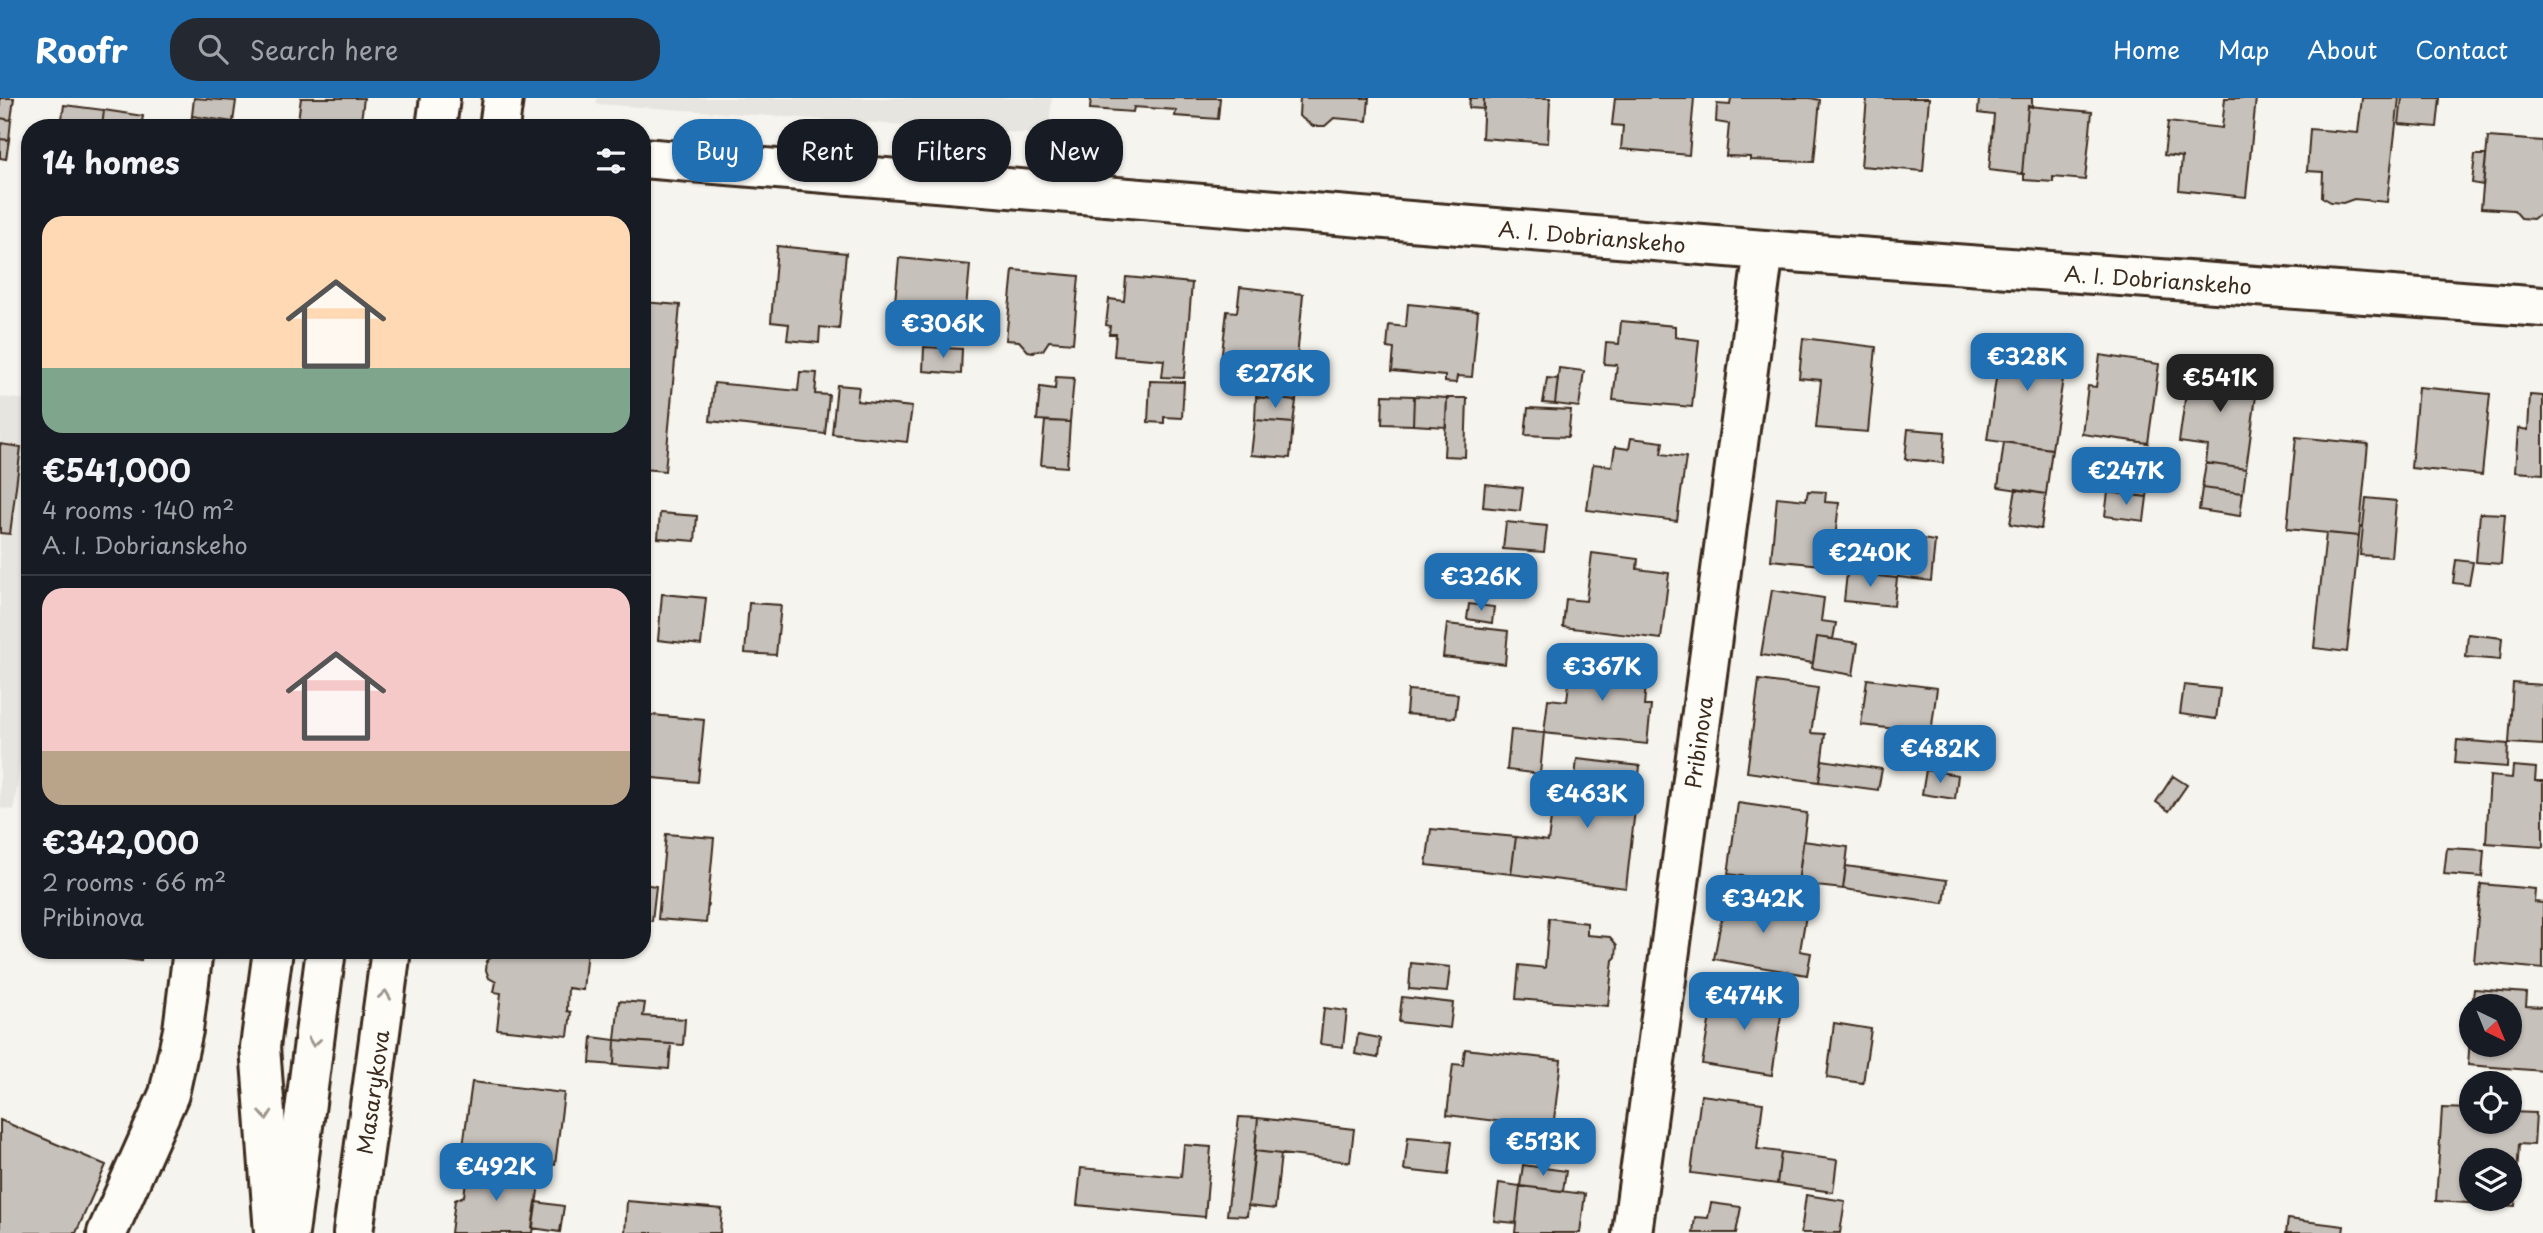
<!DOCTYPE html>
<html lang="en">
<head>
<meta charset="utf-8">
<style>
  body { margin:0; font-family:"Playpen Sans",sans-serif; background:#242831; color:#f1f3f6; height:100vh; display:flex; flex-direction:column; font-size:26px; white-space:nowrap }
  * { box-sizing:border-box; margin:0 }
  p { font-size:23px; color:#9ea1a6 }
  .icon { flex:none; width:38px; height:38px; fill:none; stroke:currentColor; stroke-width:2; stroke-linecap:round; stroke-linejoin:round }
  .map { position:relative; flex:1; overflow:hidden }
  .side { position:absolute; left:21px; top:21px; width:630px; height:840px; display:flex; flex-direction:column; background:#171b24; border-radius:28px; box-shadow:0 2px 5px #0004 }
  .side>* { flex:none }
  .hud { position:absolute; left:672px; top:21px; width:665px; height:63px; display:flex; gap:14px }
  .needle { width:46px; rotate:137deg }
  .controls { position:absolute; left:2459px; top:896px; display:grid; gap:14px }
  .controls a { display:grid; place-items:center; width:63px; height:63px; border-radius:50%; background:#171b24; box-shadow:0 2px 5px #0004; font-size:35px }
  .price { position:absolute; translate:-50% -60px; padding:0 16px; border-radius:14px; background:#1f6fb2; color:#fff; font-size:23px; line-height:46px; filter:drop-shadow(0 2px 4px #0008) }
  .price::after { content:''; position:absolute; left:50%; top:42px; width:21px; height:16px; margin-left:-10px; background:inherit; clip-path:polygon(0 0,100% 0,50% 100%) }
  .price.on { background:#222; color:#fff }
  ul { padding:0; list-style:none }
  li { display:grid; align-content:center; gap:14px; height:371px; padding:0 21px }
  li+li { border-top:2px solid #363941 }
  li span { display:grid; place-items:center; height:217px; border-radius:21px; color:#555 }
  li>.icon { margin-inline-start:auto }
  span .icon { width:126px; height:126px; fill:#fffc; stroke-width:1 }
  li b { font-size:30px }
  h2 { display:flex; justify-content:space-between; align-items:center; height:84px; padding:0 21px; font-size:30px }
  .pill { padding:0 24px; border-radius:28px; background:#171b24; box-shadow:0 2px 5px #0004; font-size:24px; line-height:63px }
  .pill.on { background:#1f6fb2; color:#fff }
  header { display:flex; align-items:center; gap:42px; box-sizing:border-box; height:98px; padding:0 35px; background:#1f6fb2; color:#fff }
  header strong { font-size:33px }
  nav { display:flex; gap:38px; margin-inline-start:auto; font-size:24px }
  .search { width:490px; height:63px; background:#242831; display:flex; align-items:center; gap:18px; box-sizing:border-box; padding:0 24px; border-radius:28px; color:#9ea1a6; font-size:26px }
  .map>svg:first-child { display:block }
  .built { fill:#e7e5df }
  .building { fill:#c7c1bb; stroke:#3b2a1e; stroke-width:2; fill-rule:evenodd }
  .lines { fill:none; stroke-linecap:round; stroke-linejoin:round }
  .minor-casing { stroke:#3b2a1e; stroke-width:44 }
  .major-casing { stroke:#3b2a1e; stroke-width:44 }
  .minor { stroke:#fdfcf7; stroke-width:38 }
  .major { stroke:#fdfcf7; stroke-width:38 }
  .oneway { stroke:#9c938a }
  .labels { text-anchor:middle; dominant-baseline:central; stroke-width:5; stroke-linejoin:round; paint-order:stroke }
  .street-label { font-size:21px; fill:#3b2a1e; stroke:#fdfcf7 }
</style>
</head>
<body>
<header>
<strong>Roofr</strong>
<div class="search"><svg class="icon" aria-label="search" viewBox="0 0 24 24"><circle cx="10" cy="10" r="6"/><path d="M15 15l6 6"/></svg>Search here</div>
<nav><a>Home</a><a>Map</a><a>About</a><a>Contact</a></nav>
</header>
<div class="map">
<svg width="2543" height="1135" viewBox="0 0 2543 1135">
  <rect width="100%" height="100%" fill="#f5f4ee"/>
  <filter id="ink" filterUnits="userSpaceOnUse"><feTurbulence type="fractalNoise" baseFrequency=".0143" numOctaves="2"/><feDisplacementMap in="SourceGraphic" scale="14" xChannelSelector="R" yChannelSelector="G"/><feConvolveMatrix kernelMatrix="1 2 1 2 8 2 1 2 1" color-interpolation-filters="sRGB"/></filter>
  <g filter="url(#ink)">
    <path class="built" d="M 597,0 L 1052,0 L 1048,37 L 596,6 Z
      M 0,299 L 30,302 L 30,585 L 14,712 L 0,710 Z"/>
    <path class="building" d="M 0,0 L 14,0 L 11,22 L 0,20 Z
      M 194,0 L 236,3 L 233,24 L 192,18 Z
      M 301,0 L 364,0 L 360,30 L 297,30 Z
      M 1091,0 L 1220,0 L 1218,21 L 1175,18 L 1176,12 L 1134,9 L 1133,14 L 1090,11 Z
      M 1300,0 L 1369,0 L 1367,23 L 1334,20 L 1325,28 L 1313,28 L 1299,18 Z
      M 1470,0 L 1484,0 L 1484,11 L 1469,10 Z
      M 1484,0 L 1550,0 L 1548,45 L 1482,40 Z
      M 1615,0 L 1694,0 L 1689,57 L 1621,51 L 1623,28 L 1612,27 Z
      M 1731,0 L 1810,0 L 1820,2 L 1814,64 L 1750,62 L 1750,59 L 1726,58 L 1729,26 L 1716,24 L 1717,6 L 1730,7 Z
      M 1867,0 L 1929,0 L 1923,73 L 1861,68 Z
      M 1979,0 L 2032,0 L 2032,9 L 2028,8 L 2022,76 L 1989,72 L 1994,17 L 1978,15 Z
      M 2225,0 L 2256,0 L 2246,99 L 2179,92 L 2182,59 L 2164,57 L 2168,24 L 2222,30 Z
      M 2362,0 L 2399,0 L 2387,104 L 2354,101 L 2343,105 L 2331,104 L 2322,99 L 2323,74 L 2307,73 L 2310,31 L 2358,35 Z
      M 2402,0 L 2440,0 L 2437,29 L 2399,26 Z
      M 64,7 L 104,12 L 102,30 L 61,28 Z
      M 2028,8 L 2092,14 L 2085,82 L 2053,79 L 2053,84 L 2024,82 L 2024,76 L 2022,76 Z
      M 104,12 L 143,18 L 141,30 L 102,30 Z
      M 192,18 L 233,24 L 232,30 L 190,30 Z
      M 0,20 L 11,22 L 9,42 L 0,41 Z
      M 2488,39 L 2543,43 L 2543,113 L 2533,121 L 2521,120 L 2514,112 L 2481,110 Z
      M 0,41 L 9,42 L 6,61 L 0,60 Z
      M 2475,57 L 2486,57 L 2483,87 L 2472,85 Z
      M 777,148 L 846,155 L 839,231 L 820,229 L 819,245 L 787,242 L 789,226 L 771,224 Z
      M 899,160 L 970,167 L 963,242 L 943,241 L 944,231 L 893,226 Z
      M 1013,172 L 1079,178 L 1073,245 L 1049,243 L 1043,252 L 1033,254 L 1028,253 L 1019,243 L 1006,242 Z
      M 1126,179 L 1192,185 L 1184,280 L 1162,279 L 1164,262 L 1114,258 L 1116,236 L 1109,236 L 1110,228 L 1106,227 L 1109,201 L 1124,203 Z
      M 1240,189 L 1303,196 L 1296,271 L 1221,263 L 1227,213 L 1237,214 Z
      M 642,204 L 680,207 L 665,373 L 642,371 Z
      M 1408,206 L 1478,213 L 1472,279 L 1457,278 L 1456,285 L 1445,284 L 1445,278 L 1392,273 L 1394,251 L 1387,250 L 1389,227 L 1406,229 Z
      M 1621,223 L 1675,228 L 1675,239 L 1699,242 L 1692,309 L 1613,302 L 1617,267 L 1604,266 L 1606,245 L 1619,246 Z
      M 1803,240 L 1876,249 L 1868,334 L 1816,330 L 1821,282 L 1799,280 Z
      M 2002,240 L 2068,249 L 2052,351 L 1987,342 Z
      M 924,249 L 962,251 L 961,276 L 923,273 Z
      M 2100,257 L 2159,266 L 2148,345 L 2082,336 L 2088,288 L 2096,289 Z
      M 2190,266 L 2259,276 L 2246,371 L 2206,365 L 2208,348 L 2179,344 Z
      M 1260,267 L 1299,271 L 1296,303 L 1256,299 Z
      M 1559,270 L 1584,273 L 1579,309 L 1555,306 Z
      M 800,274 L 817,275 L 815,296 L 829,297 L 825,336 L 710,323 L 714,285 L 798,293 Z
      M 1056,279 L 1074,280 L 1070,324 L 1037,322 L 1040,289 L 1055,291 Z
      M 1547,280 L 1558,281 L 1555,306 L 1543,305 Z
      M 1150,283 L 1184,284 L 1182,320 L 1164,319 L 1164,325 L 1148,324 Z
      M 837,287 L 859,289 L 857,303 L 912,309 L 907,344 L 832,336 Z
      M 2418,289 L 2490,296 L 2482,377 L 2411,370 Z
      M 1383,297 L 1414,298 L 1413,327 L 1382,326 Z
      M 2530,297 L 2543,298 L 2543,376 L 2515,374 L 2518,330 L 2528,332 Z
      M 1414,298 L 1447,300 L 1446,329 L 1413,327 Z
      M 1256,299 L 1296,303 L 1293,325 L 1255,322 Z
      M 1447,300 L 1467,300 L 1465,359 L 1444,358 Z
      M 1528,310 L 1571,312 L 1568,339 L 1525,337 Z
      M 1255,322 L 1293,325 L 1290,360 L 1251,357 Z
      M 1045,323 L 1070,324 L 1067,369 L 1041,367 Z
      M 1908,331 L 1945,334 L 1943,365 L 1905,361 Z
      M 2296,339 L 2368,346 L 2359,438 L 2287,431 Z
      M 1631,340 L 1663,344 L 1661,356 L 1686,359 L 1677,423 L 1587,412 L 1593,366 L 1612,368 L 1615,349 L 1629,351 Z
      M 2004,344 L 2052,351 L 2046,396 L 1998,389 Z
      M 0,346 L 21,349 L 10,436 L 0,435 Z
      M 2206,365 L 2246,371 L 2243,395 L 2202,390 Z
      M 2112,372 L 2150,377 L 2147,399 L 2108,394 Z
      M 1485,386 L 1523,390 L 1520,413 L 1483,409 Z
      M 2202,390 L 2243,395 L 2240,418 L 2199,412 Z
      M 2016,391 L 2046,396 L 2041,431 L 2010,426 Z
      M 1808,393 L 1826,394 L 1825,404 L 1839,405 L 1832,468 L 1771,462 L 1777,399 L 1806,402 Z
      M 2108,394 L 2147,399 L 2144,423 L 2105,418 Z
      M 2366,400 L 2396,403 L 2391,459 L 2360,457 Z
      M 660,415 L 697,418 L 695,443 L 658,440 Z
      M 2480,415 L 2505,416 L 2501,466 L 2476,464 Z
      M 1506,424 L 1547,428 L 1544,454 L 1503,451 Z
      M 2326,435 L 2359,438 L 2347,554 L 2314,550 Z
      M 1903,438 L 1935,443 L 1931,483 L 1898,479 Z
      M 1592,455 L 1638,461 L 1637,471 L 1669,475 L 1661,541 L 1563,529 L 1566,501 L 1586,503 Z
      M 2456,462 L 2473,464 L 2469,487 L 2453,485 Z
      M 1847,475 L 1897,480 L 1894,508 L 1844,503 Z
      M 1772,492 L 1824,500 L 1821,523 L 1836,525 L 1833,541 L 1817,539 L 1813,565 L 1761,557 Z
      M 662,496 L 706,500 L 701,547 L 658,542 Z
      M 749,505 L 781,507 L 776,557 L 745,555 Z
      M 1469,506 L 1494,509 L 1492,525 L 1467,521 Z
      M 1447,526 L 1508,533 L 1505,566 L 1443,559 Z
      M 2468,536 L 2502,540 L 2500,562 L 2466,559 Z
      M 1817,539 L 1858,545 L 1853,577 L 1812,570 Z
      M 1572,556 L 1617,561 L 1616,569 L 1647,573 L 1644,608 L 1651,608 L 1647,646 L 1544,635 L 1548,601 L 1567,603 Z
      M 1867,581 L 1937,590 L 1931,635 L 1861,627 Z
      M 1759,582 L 1818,590 L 1811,635 L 1825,636 L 1819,684 L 1747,674 Z
      M 2513,585 L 2543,587 L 2543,647 L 2509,645 Z
      M 2184,587 L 2220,591 L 2216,621 L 2180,616 Z
      M 1408,592 L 1458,596 L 1455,620 L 1406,616 Z
      M 642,616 L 704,622 L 698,684 L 642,679 Z
      M 1511,632 L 1544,635 L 1540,676 L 1507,672 Z
      M 2457,642 L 2508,646 L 2507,669 L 2455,665 Z
      M 1577,661 L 1640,668 L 1626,790 L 1511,776 L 1516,739 L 1548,743 L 1553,706 L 1572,708 Z
      M 1822,662 L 1882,671 L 1878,692 L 1819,684 Z
      M 2513,668 L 2536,670 L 2535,683 L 2543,683 L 2543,749 L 2486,745 L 2490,678 L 2512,680 Z
      M 1926,672 L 1958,677 L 1955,701 L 1922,696 Z
      M 2173,678 L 2187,687 L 2169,713 L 2156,704 Z
      M 1738,705 L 1807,715 L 1798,786 L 1728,776 Z
      M 1431,731 L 1516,739 L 1511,776 L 1426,767 Z
      M 666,736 L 714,740 L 706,825 L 658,821 Z
      M 1803,743 L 1848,749 L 1843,791 L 1798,786 Z
      M 2447,750 L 2484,752 L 2482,779 L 2444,776 Z
      M 1846,768 L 1947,782 L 1944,805 L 1843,791 Z
      M 642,786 L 656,788 L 652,823 L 642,822 Z
      M 2481,786 L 2535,791 L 2534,804 L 2543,805 L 2543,871 L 2474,864 Z
      M 1726,797 L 1807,811 L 1800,853 L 1811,855 L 1807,877 L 1714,861 Z
      M 1549,820 L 1587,825 L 1587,837 L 1610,839 L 1617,847 L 1616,859 L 1613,862 L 1608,908 L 1516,901 L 1519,867 L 1545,870 Z
      M 93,852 L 142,852 L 141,863 L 93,856 Z
      M 500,852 L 587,852 L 583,892 L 568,890 L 567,913 L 571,914 L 568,938 L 497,931 L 501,895 L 494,894 L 496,884 L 489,880 L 486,872 L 487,863 L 494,857 L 500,857 Z
      M 1411,865 L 1450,869 L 1447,894 L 1409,891 Z
      M 1734,890 L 1784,898 L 1772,977 L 1702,966 L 1713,900 L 1732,903 Z
      M 2474,891 L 2527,895 L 2526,908 L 2543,909 L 2543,973 L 2468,967 L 2471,926 L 2471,947 L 2510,947 L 2510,908 L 2472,908 Z
      M 1402,899 L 1453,905 L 1450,930 L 1399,924 Z
      M 619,903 L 645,905 L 643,918 L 685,921 L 683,947 L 615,942 Z
      M 1324,910 L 1347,913 L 1343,949 L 1320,946 Z
      M 1834,925 L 1871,931 L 1863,985 L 1827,980 Z
      M 1358,936 L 1380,940 L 1378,960 L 1355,956 Z
      M 592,939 L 615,942 L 614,967 L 590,965 Z
      M 615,942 L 671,946 L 669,971 L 614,967 Z
      M 1465,951 L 1561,962 L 1553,1030 L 1447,1017 L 1453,966 L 1463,967 Z
      M 472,984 L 564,995 L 555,1067 L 462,1055 Z
      M 1701,997 L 1763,1005 L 1757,1051 L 1781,1054 L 1777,1086 L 1691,1075 Z
      M 2442,1010 L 2471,1011 L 2471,1024 L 2510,1024 L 2510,1014 L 2536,1015 L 2534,1047 L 2519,1046 L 2515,1108 L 2436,1103 ZM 2471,1062 L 2510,1062 L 2510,1101 L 2471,1101 Z
      M 1239,1019 L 1258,1020 L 1247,1118 L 1227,1117 Z
      M 1258,1020 L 1354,1031 L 1350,1064 L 1255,1053 Z
      M 0,1022 L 106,1067 L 76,1135 L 0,1135 Z
      M 1408,1039 L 1452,1043 L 1448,1077 L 1404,1072 Z
      M 1184,1047 L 1211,1049 L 1205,1119 L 1077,1107 L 1081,1070 L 1181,1079 Z
      M 1255,1053 L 1281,1056 L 1275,1111 L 1248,1108 Z
      M 1781,1054 L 1837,1062 L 1833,1094 L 1777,1086 Z
      M 1523,1067 L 1566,1073 L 1563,1093 L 1520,1088 Z
      M 468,1069 L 540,1079 L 532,1135 L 451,1135 L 455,1102 L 464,1098 Z
      M 1499,1085 L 1520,1088 L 1516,1125 L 1494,1123 Z
      M 1520,1088 L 1585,1096 L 1580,1135 L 1515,1135 Z
      M 1806,1097 L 1845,1103 L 1840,1135 L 1801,1135 Z
      M 627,1103 L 722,1111 L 720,1135 L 625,1135 Z
      M 536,1104 L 564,1108 L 560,1134 L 532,1130 Z
      M 1711,1105 L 1741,1109 L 1736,1135 L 1693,1135 L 1695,1119 L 1708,1120 Z
      M 2288,1121 L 2344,1128 L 2343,1135 L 2286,1135 Z"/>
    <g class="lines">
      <g class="minor-casing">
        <path id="minor" d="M 642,60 L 1764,152 L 2543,209
          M 273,852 L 260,949 L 274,1135
          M 107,1135 L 169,996 L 183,932 L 193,852
          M 1632,1135 L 1764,152"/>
      </g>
      <g class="major-casing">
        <path id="major" d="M 436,30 L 440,0
          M 499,30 L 503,0
          M 289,1135 L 326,852
          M 353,1135 L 391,852"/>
      </g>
      <use href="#minor" class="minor"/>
      <use href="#major" class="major"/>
    </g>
    <defs><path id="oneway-chevron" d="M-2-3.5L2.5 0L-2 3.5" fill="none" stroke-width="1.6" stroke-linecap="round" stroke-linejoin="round" transform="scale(1.75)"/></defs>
    <g class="oneway">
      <use href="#oneway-chevron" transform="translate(385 897) rotate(-82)"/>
      <use href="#oneway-chevron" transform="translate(314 944) rotate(98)"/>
      <use href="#oneway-chevron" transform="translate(266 1017) rotate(86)"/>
    </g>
  </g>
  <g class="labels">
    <g class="street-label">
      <text transform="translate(1592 138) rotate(5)">A. I. Dobrianskeho</text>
      <text transform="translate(2158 181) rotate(4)">A. I. Dobrianskeho</text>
      <text transform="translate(1698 644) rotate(-82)">Pribinova</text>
      <text transform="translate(372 994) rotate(-82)">Masarykova</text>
    </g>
  </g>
</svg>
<div class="controls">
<a><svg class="needle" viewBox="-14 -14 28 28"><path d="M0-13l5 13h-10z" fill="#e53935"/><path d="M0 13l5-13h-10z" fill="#9ea1a6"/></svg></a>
<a><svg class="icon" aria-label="locate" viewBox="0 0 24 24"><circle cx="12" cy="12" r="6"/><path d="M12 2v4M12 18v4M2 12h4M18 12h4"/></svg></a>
<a><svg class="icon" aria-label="layers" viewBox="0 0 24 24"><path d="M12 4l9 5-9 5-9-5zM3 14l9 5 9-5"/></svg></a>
</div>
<b class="price" style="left:943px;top:262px">€306K</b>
<b class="price" style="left:2027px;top:295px">€328K</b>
<b class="price" style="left:1275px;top:312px">€276K</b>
<b class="price on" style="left:2220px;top:316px">€541K</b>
<b class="price" style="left:2126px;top:409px">€247K</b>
<b class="price" style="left:1870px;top:491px">€240K</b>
<b class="price" style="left:1481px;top:515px">€326K</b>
<b class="price" style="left:1602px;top:605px">€367K</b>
<b class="price" style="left:1940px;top:687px">€482K</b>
<b class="price" style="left:1587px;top:732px">€463K</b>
<b class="price" style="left:1763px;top:837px">€342K</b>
<b class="price" style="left:1744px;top:934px">€474K</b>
<b class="price" style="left:1543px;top:1080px">€513K</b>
<b class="price" style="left:496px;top:1105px">€492K</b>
<div class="hud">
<a class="pill on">Buy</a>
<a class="pill">Rent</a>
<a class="pill">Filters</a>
<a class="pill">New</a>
</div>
<section class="side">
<h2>14 homes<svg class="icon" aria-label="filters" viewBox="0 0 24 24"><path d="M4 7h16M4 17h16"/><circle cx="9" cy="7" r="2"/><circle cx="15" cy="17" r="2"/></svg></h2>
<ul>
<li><span style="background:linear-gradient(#ffd9b3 70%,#7fa58c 0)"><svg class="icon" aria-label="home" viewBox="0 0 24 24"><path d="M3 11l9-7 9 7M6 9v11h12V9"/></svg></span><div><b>€541,000</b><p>4 rooms · 140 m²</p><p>A. I. Dobrianskeho</p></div></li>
<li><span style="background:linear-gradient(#f6c9c9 75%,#b9a48a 0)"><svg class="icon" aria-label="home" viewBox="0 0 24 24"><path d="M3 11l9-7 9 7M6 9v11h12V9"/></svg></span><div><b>€342,000</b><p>2 rooms · 66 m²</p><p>Pribinova</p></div></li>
</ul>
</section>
</div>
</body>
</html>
